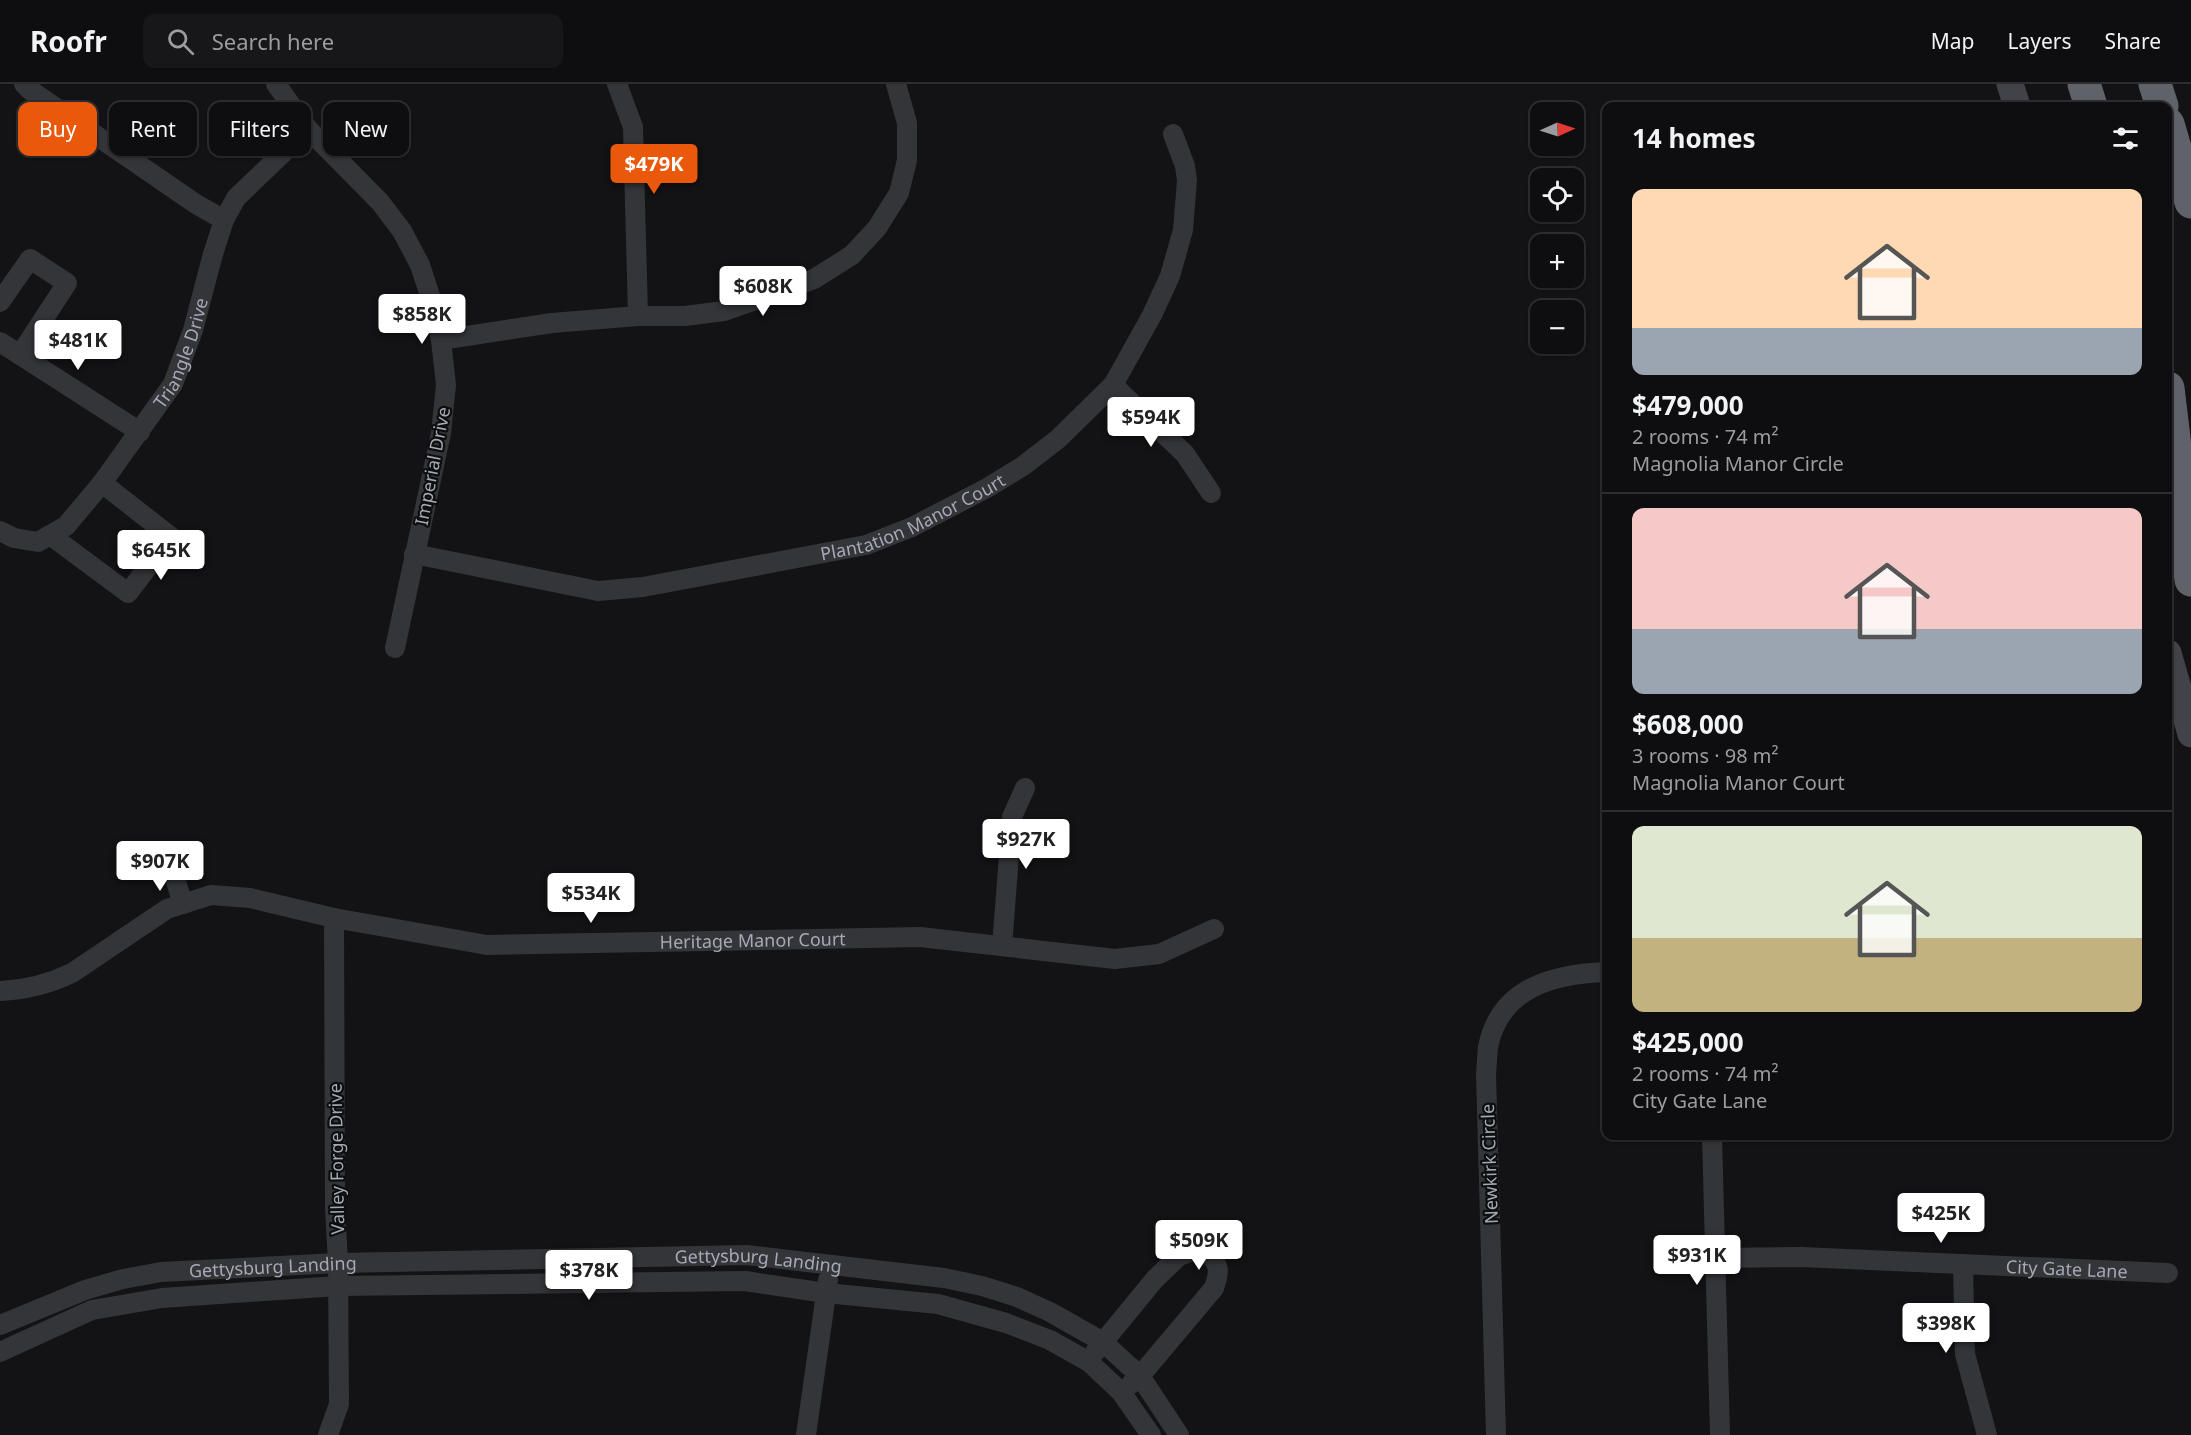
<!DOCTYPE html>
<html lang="en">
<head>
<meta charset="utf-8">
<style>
  body { margin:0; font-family:"Noto Sans",sans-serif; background:#171719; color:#f1f3f6; height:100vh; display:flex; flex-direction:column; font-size:22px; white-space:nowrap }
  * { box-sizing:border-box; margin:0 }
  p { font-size:20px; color:#9b9c9f }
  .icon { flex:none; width:33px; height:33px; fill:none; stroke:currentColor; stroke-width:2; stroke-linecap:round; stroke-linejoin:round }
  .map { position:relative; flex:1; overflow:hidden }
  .side { position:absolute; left:1602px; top:18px; width:570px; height:1038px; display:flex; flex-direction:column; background:#0e0e10; border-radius:12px; box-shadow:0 2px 4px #0004,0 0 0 2px #2e2e30 }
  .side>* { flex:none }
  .guide { position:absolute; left:18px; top:18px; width:570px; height:54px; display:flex; gap:12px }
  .needle { width:39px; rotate:87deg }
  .fabs { position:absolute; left:1530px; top:18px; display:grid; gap:12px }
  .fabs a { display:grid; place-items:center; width:54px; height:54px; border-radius:12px; background:#0e0e10; box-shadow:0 2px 4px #0004,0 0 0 2px #2e2e30; font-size:30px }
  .price { position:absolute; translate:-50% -51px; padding:0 14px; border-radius:6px; background:#fff; color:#222; font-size:20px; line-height:39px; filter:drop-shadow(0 2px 3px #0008) }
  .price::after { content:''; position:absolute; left:50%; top:36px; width:18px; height:14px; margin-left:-9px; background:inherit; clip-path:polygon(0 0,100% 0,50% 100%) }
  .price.selected { background:#ea580c; color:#fff }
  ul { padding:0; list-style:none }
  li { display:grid; align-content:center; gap:12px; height:318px; padding:0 30px }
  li+li { border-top:2px solid #2e2e30 }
  li span { display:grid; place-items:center; height:186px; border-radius:12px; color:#555 }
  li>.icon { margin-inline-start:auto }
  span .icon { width:108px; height:108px; fill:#fffc; stroke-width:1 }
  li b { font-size:26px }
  h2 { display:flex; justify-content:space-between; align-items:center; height:72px; padding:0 30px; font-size:26px }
  .chip { padding:0 21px; border-radius:12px; background:#0e0e10; box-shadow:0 2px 4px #0004,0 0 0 2px #2e2e30; font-size:21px; line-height:54px }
  .chip.selected { background:#ea580c; color:#fff }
  header { display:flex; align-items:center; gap:36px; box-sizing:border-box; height:84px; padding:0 30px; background:#0e0e10; border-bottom:2px solid #2e2e30 }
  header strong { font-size:28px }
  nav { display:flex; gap:33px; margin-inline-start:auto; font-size:21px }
  .search { width:420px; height:54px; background:#171719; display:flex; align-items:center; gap:15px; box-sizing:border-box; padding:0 21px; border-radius:12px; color:#9b9c9f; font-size:22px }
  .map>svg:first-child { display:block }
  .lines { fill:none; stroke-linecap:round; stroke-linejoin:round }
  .street { stroke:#343539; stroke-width:20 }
  .secondary { stroke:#424349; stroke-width:27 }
  .highway { stroke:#60626a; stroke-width:33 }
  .labels { text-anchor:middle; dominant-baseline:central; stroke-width:4.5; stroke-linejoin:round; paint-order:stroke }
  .street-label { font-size:18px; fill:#a5a9b5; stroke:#0e0e0f }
</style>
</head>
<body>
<header>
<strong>Roofr</strong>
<div class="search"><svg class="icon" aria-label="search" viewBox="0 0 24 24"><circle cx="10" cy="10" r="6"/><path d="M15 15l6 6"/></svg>Search here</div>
<nav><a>Map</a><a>Layers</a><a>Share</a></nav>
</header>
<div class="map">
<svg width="2191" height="1351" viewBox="0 0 2191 1351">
  <rect width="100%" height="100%" fill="#131315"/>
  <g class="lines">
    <g class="street">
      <path d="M 24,0 L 30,6 L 196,120 L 224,136"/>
      <path d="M 276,0 L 308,45 L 380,118 L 402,147 L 420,181 L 434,224 L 441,256 L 446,301 L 441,349 L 395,564"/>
      <path d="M 617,0 L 633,43 L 638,232"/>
      <path d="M 0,218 L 30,175 L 67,199 L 20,271"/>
      <path d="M 441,256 L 552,239 L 638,232 L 685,232 L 724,227 L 814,195 L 852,171 L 877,144 L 899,109 L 907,76 L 907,39 L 896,0"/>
      <path d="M 0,258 L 140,348"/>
      <path d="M 1113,301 L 1185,370 L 1211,409"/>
      <path id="s1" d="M 0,447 L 14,454 L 38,458 L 66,442 L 102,399 L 173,300 L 193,246 L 213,170 L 224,136 L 236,114 L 308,45"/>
      <path d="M 50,451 L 128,509 L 171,453 L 102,399"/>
      <path id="s2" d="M 414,470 L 598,507 L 643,503 L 866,461 L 912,443 L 987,404 L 1023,382 L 1058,355 L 1113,301 L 1152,231 L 1170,192 L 1183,146 L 1187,96 L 1185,82 L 1173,50"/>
      <path d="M 172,785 L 183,820"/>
      <path d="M 1002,862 L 1012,733 L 1025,704"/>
      <path id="s3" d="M 0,907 C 25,906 49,900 72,889 L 167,825 L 211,811 L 250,814 L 334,834 L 487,861 L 920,853 L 1115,875 L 1159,870 L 1214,845"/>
      <path d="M 1712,1052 L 1720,1351"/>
      <path id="s4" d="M 1715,1174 L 1801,1173 L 2168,1189"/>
      <path d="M 1963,1180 L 1965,1270 L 1987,1351"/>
      <path id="s5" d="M 0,1241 L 85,1206 L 123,1195 L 161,1188 L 338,1179 L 747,1171 L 944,1194 L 982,1202 L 1017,1213 L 1050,1228 L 1103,1258 L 1140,1292 L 1179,1351"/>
      <path d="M 0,1268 L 92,1226 L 162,1214 L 338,1202 L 745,1197 L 826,1209 L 938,1220 L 1006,1239 L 1050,1256 L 1089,1278 L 1121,1308 L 1151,1351"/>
      <path d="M 1095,1268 L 1155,1195 L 1179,1172 L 1190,1168 L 1207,1168 C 1220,1181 1220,1187 1214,1204 L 1140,1292 L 1131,1300"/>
      <path d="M 328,1351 L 339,1320 L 338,1179 L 335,1124 L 334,834"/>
      <path d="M 806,1351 L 828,1196"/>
      <path d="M 1496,1351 L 1486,990 C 1487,981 1487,972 1488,963 C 1500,903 1554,890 1606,888"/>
    </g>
    <path class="secondary" d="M 2010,0 L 2017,22
      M 2168,569 L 2191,650"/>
    <path class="highway" d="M 2084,0 L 2091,22
      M 2155,0 L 2162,22
      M 2168,40 L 2191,118
      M 2168,304 L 2191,496"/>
  </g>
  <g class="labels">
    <g class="street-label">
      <text stroke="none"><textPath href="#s1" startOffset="282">Triangle Drive</textPath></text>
      <text transform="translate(432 382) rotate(-79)">Imperial Drive</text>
      <text stroke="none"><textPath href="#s2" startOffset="513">Plantation Manor Court</textPath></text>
      <text stroke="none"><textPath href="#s3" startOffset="782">Heritage Manor Court</textPath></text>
      <text transform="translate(336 1075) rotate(-91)">Valley Forge Drive</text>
      <text transform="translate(1489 1080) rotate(-92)">Newkirk Circle</text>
      <text stroke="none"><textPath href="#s5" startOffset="768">Gettysburg Landing</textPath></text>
      <text stroke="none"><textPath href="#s5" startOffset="282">Gettysburg Landing</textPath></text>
      <text stroke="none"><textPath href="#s4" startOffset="352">City Gate Lane</textPath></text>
    </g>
  </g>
</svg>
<div class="fabs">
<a><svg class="needle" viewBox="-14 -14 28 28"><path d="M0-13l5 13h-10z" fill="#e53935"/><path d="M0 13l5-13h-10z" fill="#9b9c9f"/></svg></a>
<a><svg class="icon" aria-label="locate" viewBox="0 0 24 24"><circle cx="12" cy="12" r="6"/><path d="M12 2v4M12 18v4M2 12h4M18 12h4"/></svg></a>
<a>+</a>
<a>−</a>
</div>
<b class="price selected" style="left:654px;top:111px">$479K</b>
<b class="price" style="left:763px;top:233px">$608K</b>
<b class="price" style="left:422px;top:261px">$858K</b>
<b class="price" style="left:78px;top:287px">$481K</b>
<b class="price" style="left:1151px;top:364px">$594K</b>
<b class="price" style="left:161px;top:497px">$645K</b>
<b class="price" style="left:1026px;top:786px">$927K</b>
<b class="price" style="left:160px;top:808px">$907K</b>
<b class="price" style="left:591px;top:840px">$534K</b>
<b class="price" style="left:1941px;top:1160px">$425K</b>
<b class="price" style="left:1199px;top:1187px">$509K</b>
<b class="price" style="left:1697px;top:1202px">$931K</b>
<b class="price" style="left:589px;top:1217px">$378K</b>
<b class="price" style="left:1946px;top:1270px">$398K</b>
<div class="guide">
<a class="chip selected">Buy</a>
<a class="chip">Rent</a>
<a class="chip">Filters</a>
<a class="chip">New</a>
</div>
<section class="side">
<h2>14 homes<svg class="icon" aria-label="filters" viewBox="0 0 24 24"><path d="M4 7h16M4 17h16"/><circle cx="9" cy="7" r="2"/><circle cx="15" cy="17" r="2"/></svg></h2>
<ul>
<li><span style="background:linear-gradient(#ffd9b3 75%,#9aa5b1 0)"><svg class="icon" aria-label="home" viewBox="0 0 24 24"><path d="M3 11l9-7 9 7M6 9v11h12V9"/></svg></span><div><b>$479,000</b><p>2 rooms · 74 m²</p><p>Magnolia Manor Circle</p></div></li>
<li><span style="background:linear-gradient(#f6c9c9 65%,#9aa5b1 0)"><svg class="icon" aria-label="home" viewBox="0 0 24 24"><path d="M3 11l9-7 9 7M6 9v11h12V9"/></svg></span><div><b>$608,000</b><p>3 rooms · 98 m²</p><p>Magnolia Manor Court</p></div></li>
<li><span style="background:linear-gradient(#dfe7d0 60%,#c2b280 0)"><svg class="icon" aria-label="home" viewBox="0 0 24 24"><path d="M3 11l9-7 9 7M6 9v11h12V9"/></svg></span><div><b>$425,000</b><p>2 rooms · 74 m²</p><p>City Gate Lane</p></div></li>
</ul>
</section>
</div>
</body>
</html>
